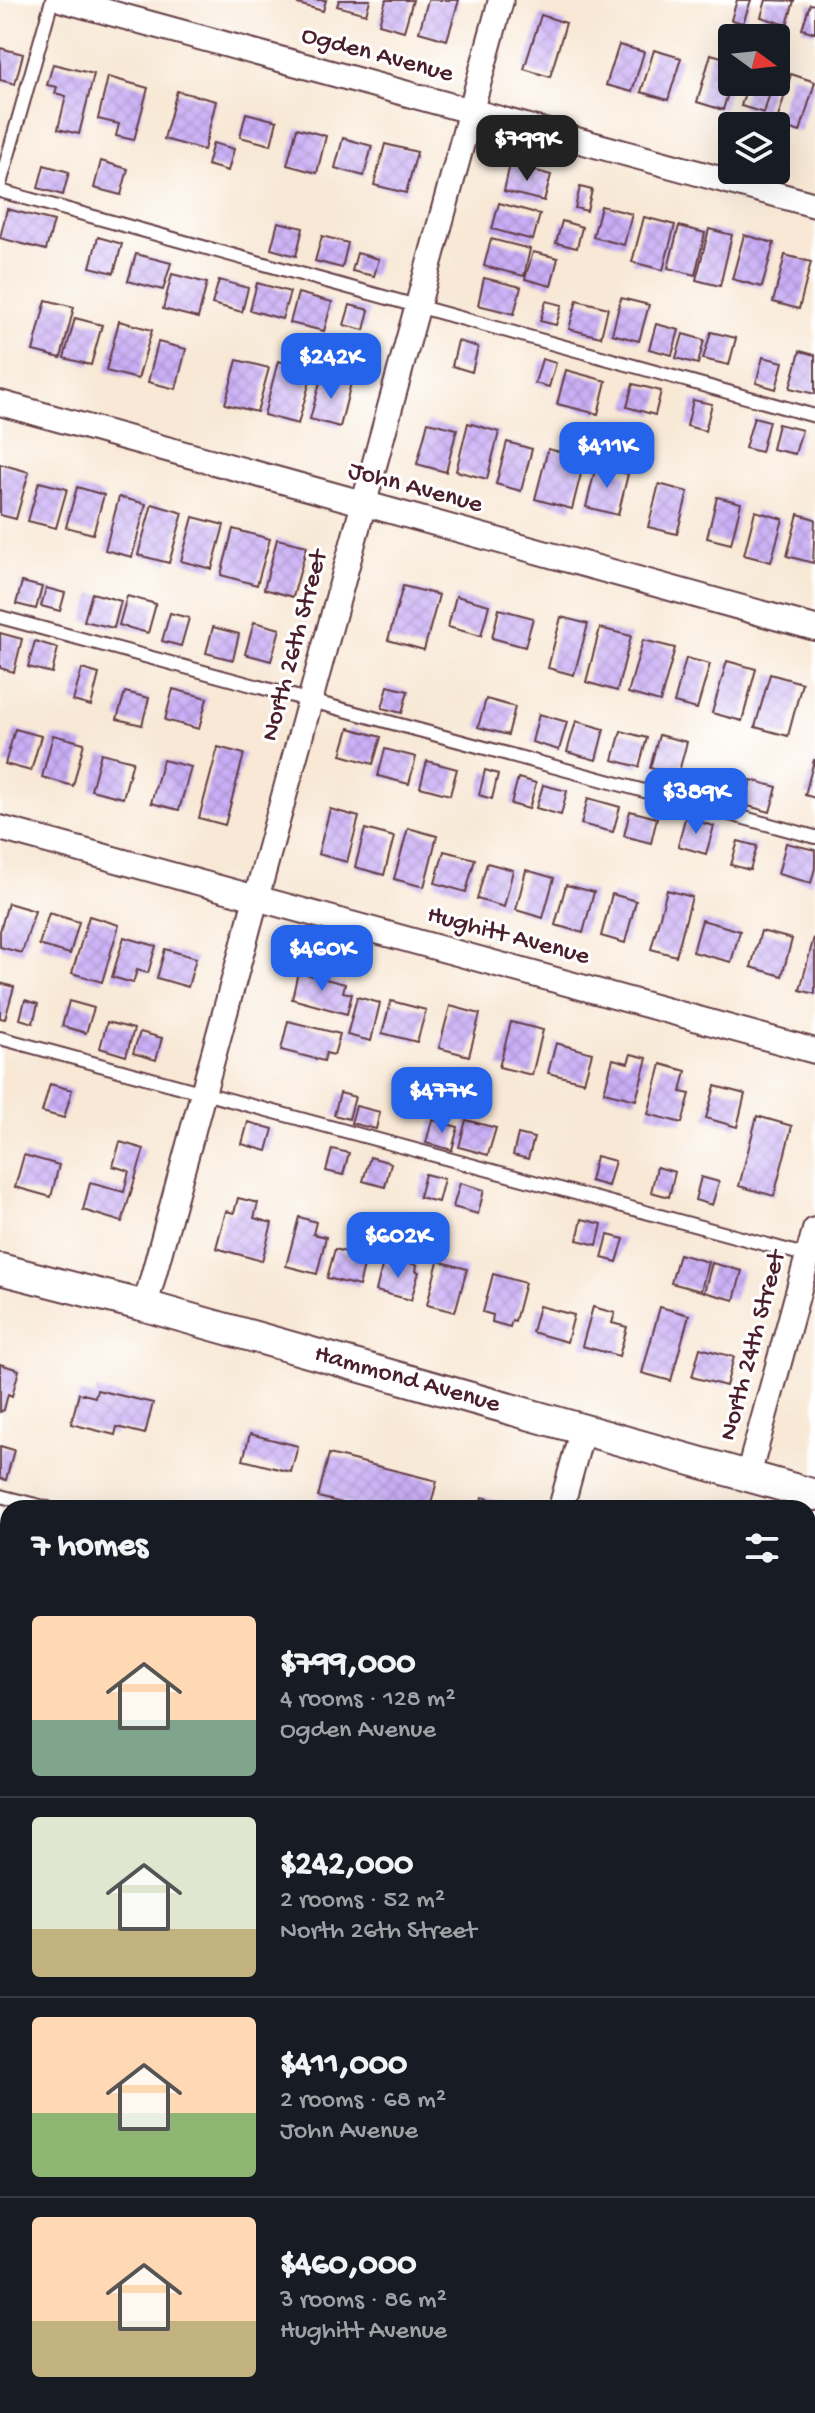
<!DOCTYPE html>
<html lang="en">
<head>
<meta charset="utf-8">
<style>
  body { margin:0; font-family:"Gochi Hand",sans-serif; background:#20242c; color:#f1f3f6; height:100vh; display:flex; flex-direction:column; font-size:30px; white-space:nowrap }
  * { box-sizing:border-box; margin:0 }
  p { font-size:26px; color:#9ea1a6 }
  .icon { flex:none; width:44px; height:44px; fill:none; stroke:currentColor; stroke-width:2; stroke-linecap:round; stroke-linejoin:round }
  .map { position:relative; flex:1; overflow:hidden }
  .details { position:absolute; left:0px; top:1500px; width:816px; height:914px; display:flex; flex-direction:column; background:#171b24; border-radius:24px 24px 0 0; box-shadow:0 8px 32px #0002 }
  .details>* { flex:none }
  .needle { width:52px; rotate:105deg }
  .fabs { position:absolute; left:718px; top:24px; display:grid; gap:16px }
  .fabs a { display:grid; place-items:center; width:72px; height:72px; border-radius:8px; background:#171b24; box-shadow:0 8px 32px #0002; font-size:40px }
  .price { position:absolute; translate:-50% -68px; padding:0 18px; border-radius:16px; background:#2563eb; color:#fff; font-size:26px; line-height:52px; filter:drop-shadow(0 2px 4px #0008) }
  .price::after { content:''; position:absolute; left:50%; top:48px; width:24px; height:18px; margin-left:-12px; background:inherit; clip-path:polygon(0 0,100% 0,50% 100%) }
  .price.current { background:#222; color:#fff }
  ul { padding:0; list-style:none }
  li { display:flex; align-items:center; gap:24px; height:200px; padding:0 32px }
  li+li { border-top:2px solid #363941 }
  li span { display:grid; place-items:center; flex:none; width:224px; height:160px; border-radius:8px; color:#555 }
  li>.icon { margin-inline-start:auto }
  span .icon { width:96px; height:96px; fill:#fffc; stroke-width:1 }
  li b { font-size:34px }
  h2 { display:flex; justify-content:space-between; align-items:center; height:96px; padding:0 32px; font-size:34px }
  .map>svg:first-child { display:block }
  .built { fill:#e2d4f3 }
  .forest { fill:url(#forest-crowns); stroke:#666e52; stroke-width:2 }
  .building { fill:url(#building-cross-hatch) }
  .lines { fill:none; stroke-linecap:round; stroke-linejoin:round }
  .service-casing { stroke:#643d44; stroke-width:16 }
  .minor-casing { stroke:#643d44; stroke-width:28 }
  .tertiary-casing { stroke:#643d44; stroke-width:34 }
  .service { stroke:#fff; stroke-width:12 }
  .minor { stroke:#fff; stroke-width:24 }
  .tertiary { stroke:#fff; stroke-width:30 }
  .labels { text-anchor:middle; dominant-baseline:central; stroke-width:6; stroke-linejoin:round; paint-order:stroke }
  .street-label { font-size:26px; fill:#4a1f2b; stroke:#fff }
</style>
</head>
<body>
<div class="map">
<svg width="815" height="2413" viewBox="0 0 815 2413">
  <defs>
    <pattern id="forest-crowns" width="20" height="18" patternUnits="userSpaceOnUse" patternTransform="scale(2)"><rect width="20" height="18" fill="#83bc7a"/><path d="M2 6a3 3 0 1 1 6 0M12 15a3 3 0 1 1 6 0" fill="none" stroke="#6d9864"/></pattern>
    <pattern id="building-cross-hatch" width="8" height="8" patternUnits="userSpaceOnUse" patternTransform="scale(2)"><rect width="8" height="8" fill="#c9aef6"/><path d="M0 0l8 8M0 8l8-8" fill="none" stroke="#ae95d3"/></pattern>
  </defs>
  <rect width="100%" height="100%" fill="#fff"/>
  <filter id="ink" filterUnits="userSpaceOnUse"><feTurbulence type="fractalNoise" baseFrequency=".0125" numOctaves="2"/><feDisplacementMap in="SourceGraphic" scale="16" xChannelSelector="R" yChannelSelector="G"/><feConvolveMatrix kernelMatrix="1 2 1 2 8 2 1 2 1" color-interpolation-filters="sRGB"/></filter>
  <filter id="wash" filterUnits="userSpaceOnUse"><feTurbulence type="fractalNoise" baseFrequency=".006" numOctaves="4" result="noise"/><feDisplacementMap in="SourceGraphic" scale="32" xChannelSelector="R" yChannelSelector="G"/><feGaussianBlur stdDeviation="1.8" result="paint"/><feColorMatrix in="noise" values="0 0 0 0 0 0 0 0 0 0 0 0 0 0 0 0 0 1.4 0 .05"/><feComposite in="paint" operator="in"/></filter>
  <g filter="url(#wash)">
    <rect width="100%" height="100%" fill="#f8e8d5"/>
    <path class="built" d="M 0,1719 L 8,1721 L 8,2242 L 0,2235 Z
      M 808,1942 L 815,1944 L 815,2413 L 118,2413 L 114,2406 L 808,2406 Z"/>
    <path class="forest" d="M 0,1792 L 8,1793 L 8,1946 L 0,1944 Z
      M 0,2309 L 8,2322 L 8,2406 L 58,2406 L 61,2413 L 0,2413 Z"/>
    <g id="blocks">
      <path class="building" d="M 300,0 L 326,0 L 323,11 L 298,4 Z
        M 339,0 L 370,0 L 366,14 L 337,6 Z
        M 386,0 L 413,0 L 404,31 L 379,24 Z
        M 428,0 L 459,0 L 447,40 L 419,32 Z
        M 737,0 L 751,0 L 743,23 L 731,20 Z
        M 766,0 L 794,1 L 787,25 L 761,17 Z
        M 810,4 L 815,5 L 815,33 L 802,29 Z
        M 541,15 L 566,23 L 550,77 L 524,69 Z
        M 619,45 L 644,52 L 632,92 L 606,85 Z
        M 0,48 L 23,54 L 15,84 L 0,80 Z
        M 654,50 L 681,58 L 668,100 L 641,92 Z
        M 711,54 L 732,60 L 732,80 L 723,110 L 697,102 Z
        M 53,64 L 94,74 L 79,134 L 58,129 L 66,96 L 55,93 L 57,87 L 47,85 Z
        M 791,74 L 815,82 L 800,132 L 776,124 Z
        M 108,77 L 148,88 L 134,140 L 116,136 L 119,124 L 98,119 Z
        M 748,82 L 773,82 L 764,113 L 741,106 Z
        M 177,91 L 216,101 L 204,150 L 164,139 Z
        M 246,113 L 277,121 L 271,145 L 240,137 Z
        M 297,128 L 326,136 L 317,173 L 287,165 Z
        M 343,138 L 372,146 L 364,176 L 335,168 Z
        M 213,143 L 234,149 L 228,171 L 207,165 Z
        M 385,144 L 417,152 L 406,193 L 374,185 Z
        M 101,161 L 128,169 L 121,195 L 94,188 Z
        M 510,164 L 551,175 L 544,201 L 504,191 Z
        M 44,165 L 69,172 L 63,195 L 38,188 Z
        M 580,187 L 592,190 L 587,211 L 575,208 Z
        M 499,203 L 540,214 L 533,240 L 492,229 Z
        M 601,206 L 632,214 L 624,245 L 593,237 Z
        M 7,209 L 54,221 L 46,250 L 0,238 Z
        M 644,217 L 675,225 L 663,270 L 632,262 Z
        M 562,221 L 582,227 L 577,248 L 556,243 Z
        M 278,222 L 303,228 L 296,256 L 271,249 Z
        M 679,226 L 705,233 L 695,275 L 668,268 Z
        M 709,229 L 732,235 L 720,286 L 696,280 Z
        M 744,235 L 774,243 L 762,287 L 732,279 Z
        M 322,236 L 348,243 L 342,268 L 315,261 Z
        M 98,237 L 122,244 L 114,273 L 90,267 Z
        M 491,239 L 530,249 L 524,276 L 484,266 Z
        M 533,252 L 558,258 L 551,286 L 525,279 Z
        M 357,253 L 379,259 L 374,276 L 352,271 Z
        M 136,254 L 171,263 L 163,290 L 128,281 Z
        M 785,255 L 811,262 L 799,309 L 773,302 Z
        M 172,274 L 207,283 L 198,318 L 163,309 Z
        M 484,278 L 521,287 L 514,314 L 478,305 Z
        M 219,280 L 248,288 L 242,312 L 212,304 Z
        M 257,283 L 290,292 L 282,319 L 250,310 Z
        M 298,293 L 332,302 L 324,331 L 290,323 Z
        M 621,298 L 649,305 L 639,341 L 612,334 Z
        M 46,300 L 74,307 L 61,358 L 33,351 Z
        M 577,300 L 608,308 L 601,337 L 569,329 Z
        M 546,301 L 562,305 L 556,325 L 540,321 Z
        M 350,305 L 369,310 L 364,330 L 344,325 Z
        M 75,318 L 102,325 L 91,365 L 64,358 Z
        M 119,321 L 152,330 L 138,379 L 106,371 Z
        M 656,324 L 679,330 L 672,355 L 649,349 Z
        M 711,332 L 736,338 L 729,365 L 703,359 Z
        M 683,334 L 704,340 L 698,364 L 676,358 Z
        M 458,341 L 478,347 L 472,372 L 452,366 Z
        M 158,342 L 186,349 L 176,389 L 148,382 Z
        M 800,351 L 815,355 L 815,394 L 790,388 Z
        M 763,357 L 783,362 L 776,389 L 756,383 Z
        M 542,359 L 556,363 L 549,387 L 535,383 Z
        M 237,360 L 269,368 L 257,412 L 225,404 Z
        M 278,361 L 313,370 L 298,424 L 264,415 Z
        M 566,370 L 606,381 L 598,414 L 557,404 Z
        M 322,375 L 351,383 L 340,427 L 310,419 Z
        M 633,384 L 661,391 L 655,415 L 627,407 Z
        M 693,400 L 712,404 L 705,431 L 687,426 Z
        M 754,417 L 769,421 L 761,452 L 745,448 Z
        M 428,422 L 457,429 L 446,472 L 417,464 Z
        M 468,423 L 499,432 L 487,479 L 456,471 Z
        M 778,424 L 802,430 L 795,454 L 772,449 Z
        M 507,442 L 532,449 L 521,491 L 496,484 Z
        M 548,449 L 585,458 L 572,509 L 535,499 Z
        M 0,464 L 29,472 L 16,519 L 0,515 Z
        M 596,466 L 628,474 L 618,515 L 586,507 Z
        M 39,482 L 67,489 L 56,528 L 28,521 Z
        M 659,484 L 688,492 L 677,534 L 648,527 Z
        M 77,487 L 104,495 L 93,534 L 66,527 Z
        M 119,497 L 146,504 L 132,557 L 105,550 Z
        M 717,497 L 741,503 L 731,544 L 707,538 Z
        M 152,504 L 183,513 L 169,563 L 138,555 Z
        M 755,511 L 783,519 L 771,562 L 744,555 Z
        M 798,514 L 815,519 L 813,563 L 787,556 Z
        M 193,517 L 224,525 L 212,569 L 181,561 Z
        M 233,529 L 270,539 L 257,585 L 221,575 Z
        M 277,539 L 307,546 L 293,597 L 264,589 Z
        M 22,582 L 42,587 L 36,609 L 16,604 Z
        M 403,586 L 439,595 L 424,650 L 388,640 Z
        M 46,588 L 65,593 L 60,611 L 41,606 Z
        M 92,593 L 121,601 L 114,628 L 84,621 Z
        M 127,596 L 156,604 L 148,633 L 119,625 Z
        M 456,596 L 489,605 L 481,636 L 448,627 Z
        M 499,609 L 533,618 L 525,647 L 492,638 Z
        M 170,613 L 189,618 L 181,646 L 162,641 Z
        M 561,617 L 588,624 L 574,675 L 548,668 Z
        M 254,622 L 280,629 L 271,661 L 245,654 Z
        M 213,627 L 239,634 L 233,660 L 206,653 Z
        M 600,628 L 631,636 L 617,691 L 586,682 Z
        M 0,633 L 22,639 L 14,672 L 0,668 Z
        M 643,640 L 675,648 L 660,702 L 628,693 Z
        M 35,641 L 58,648 L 52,673 L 28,667 Z
        M 686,658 L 710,664 L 697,709 L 674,703 Z
        M 727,661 L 756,669 L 742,721 L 712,713 Z
        M 82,669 L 99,674 L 91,706 L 73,701 Z
        M 770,674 L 802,683 L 788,736 L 755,727 Z
        M 388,686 L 408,691 L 402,713 L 382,708 Z
        M 173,689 L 207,698 L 199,729 L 165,720 Z
        M 125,692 L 149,698 L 142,725 L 117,719 Z
        M 486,699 L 515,707 L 508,735 L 478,727 Z
        M 539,714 L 567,722 L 559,750 L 532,742 Z
        M 576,721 L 604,729 L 596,760 L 567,752 Z
        M 349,728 L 381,737 L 373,764 L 341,755 Z
        M 15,729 L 41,736 L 31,771 L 5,764 Z
        M 621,731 L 647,738 L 639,767 L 613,760 Z
        M 53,735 L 84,743 L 73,786 L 42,777 Z
        M 659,735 L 687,742 L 678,775 L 650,768 Z
        M 218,747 L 244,754 L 225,825 L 199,818 Z
        M 385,749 L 416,757 L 409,784 L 378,776 Z
        M 101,753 L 133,761 L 123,798 L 91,790 Z
        M 163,760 L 191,767 L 179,810 L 151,803 Z
        M 814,760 L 815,760 L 815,798 L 805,795 Z
        M 427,761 L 457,769 L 450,795 L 420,787 Z
        M 485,770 L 498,774 L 492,799 L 479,795 Z
        M 705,773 L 725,778 L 720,799 L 699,794 Z
        M 518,778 L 536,783 L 529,809 L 511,804 Z
        M 751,780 L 777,787 L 770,812 L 744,805 Z
        M 543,785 L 567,791 L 561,815 L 536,808 Z
        M 588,798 L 620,807 L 613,832 L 581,824 Z
        M 330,809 L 359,817 L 347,862 L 318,854 Z
        M 630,811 L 657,818 L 651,843 L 624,836 Z
        M 685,818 L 714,826 L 706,854 L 678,846 Z
        M 408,828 L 437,836 L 424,887 L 394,879 Z
        M 365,829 L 394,837 L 384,875 L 355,867 Z
        M 738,841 L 757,846 L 750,870 L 731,865 Z
        M 786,843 L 815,850 L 815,868 L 811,883 L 778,874 Z
        M 444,851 L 475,859 L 466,892 L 435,883 Z
        M 487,863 L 513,870 L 504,907 L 477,899 Z
        M 526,870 L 554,878 L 543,918 L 516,910 Z
        M 566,885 L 594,892 L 583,933 L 555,925 Z
        M 667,890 L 692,897 L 676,956 L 651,949 Z
        M 612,894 L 636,901 L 625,943 L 601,936 Z
        M 8,903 L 35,911 L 22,953 L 0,947 L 0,931 Z
        M 49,913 L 79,922 L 70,954 L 39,945 Z
        M 89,916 L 119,925 L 102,982 L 72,973 Z
        M 702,920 L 740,931 L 731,962 L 693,952 Z
        M 761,931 L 792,939 L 782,976 L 751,967 Z
        M 124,937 L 156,946 L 148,973 L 137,970 L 133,983 L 112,977 Z
        M 814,937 L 815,937 L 815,994 L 800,990 Z
        M 165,949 L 196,958 L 188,987 L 157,978 Z
        M 298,972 L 345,984 L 343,992 L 352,994 L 347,1014 L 292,999 Z
        M 0,983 L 14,987 L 5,1019 L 0,1018 Z
        M 357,997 L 380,1003 L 371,1041 L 347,1035 Z
        M 25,1000 L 38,1004 L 33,1023 L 20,1019 Z
        M 69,1001 L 94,1008 L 86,1033 L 62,1026 Z
        M 391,1001 L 426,1010 L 417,1042 L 382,1033 Z
        M 450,1006 L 480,1014 L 469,1056 L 439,1048 Z
        M 288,1021 L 340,1034 L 334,1055 L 326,1053 L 324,1061 L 281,1050 Z
        M 107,1022 L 134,1029 L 126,1056 L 100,1048 Z
        M 511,1022 L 543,1030 L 532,1075 L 499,1067 Z
        M 140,1032 L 162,1038 L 156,1060 L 133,1053 Z
        M 556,1043 L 592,1053 L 584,1082 L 548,1073 Z
        M 631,1054 L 647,1058 L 636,1100 L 604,1092 L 613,1059 L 628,1063 Z
        M 661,1064 L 686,1071 L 681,1092 L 690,1094 L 682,1123 L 648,1114 Z
        M 50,1084 L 72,1090 L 64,1118 L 42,1112 Z
        M 715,1086 L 745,1094 L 737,1127 L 706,1118 Z
        M 340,1093 L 355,1097 L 349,1119 L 334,1115 Z
        M 356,1106 L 380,1112 L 376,1129 L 351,1123 Z
        M 757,1116 L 792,1126 L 774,1196 L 739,1186 Z
        M 432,1120 L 458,1127 L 452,1150 L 426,1143 Z
        M 466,1120 L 496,1128 L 488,1155 L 459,1147 Z
        M 248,1122 L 273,1129 L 267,1151 L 242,1144 Z
        M 518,1134 L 534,1138 L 528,1159 L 513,1155 Z
        M 120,1142 L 144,1149 L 122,1222 L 83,1210 L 90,1183 L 124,1192 L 129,1171 L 113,1166 Z
        M 332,1149 L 349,1153 L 343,1175 L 326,1171 Z
        M 24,1155 L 59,1165 L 51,1197 L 15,1187 Z
        M 596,1156 L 615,1161 L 608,1186 L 590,1181 Z
        M 370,1157 L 391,1163 L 385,1187 L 363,1181 Z
        M 657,1167 L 675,1172 L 669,1197 L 651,1192 Z
        M 425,1174 L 444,1179 L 438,1202 L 419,1197 Z
        M 701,1177 L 719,1182 L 712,1205 L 695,1200 Z
        M 460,1183 L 484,1190 L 478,1214 L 453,1207 Z
        M 238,1198 L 258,1203 L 254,1218 L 272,1223 L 262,1261 L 216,1248 L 226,1211 L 234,1213 Z
        M 299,1217 L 316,1222 L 313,1234 L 326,1237 L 317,1274 L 286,1266 Z
        M 582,1219 L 602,1224 L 597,1245 L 577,1240 Z
        M 608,1235 L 624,1239 L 617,1262 L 602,1258 Z
        M 335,1249 L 366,1258 L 359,1286 L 327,1278 Z
        M 679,1254 L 708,1262 L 701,1291 L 671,1283 Z
        M 402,1261 L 417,1265 L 416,1271 L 419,1272 L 411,1300 L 376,1291 L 383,1262 L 400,1267 Z
        M 438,1261 L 467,1269 L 455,1312 L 427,1305 Z
        M 712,1263 L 742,1271 L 734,1300 L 704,1292 Z
        M 493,1274 L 525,1283 L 515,1321 L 512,1320 L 510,1327 L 492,1322 L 493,1315 L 483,1312 Z
        M 539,1306 L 574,1315 L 567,1342 L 532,1332 Z
        M 593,1307 L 615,1313 L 612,1323 L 627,1327 L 619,1356 L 582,1346 Z
        M 660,1307 L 689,1315 L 671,1381 L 642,1373 Z
        M 700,1348 L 734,1357 L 726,1386 L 692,1377 Z
        M 0,1364 L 19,1370 L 12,1396 L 8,1394 L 4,1410 L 0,1412 Z
        M 97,1390 L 153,1403 L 145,1434 L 117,1427 L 115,1435 L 71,1424 L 79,1393 L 95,1397 Z
        M 250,1434 L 298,1446 L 291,1472 L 243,1460 Z
        M 0,1446 L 14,1450 L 6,1480 L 0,1478 Z
        M 329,1454 L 437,1481 L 430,1508 L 363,1508 L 318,1497 Z
        M 482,1497 L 511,1504 L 510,1508 L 479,1508 Z
        M 0,1602 L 8,1604 L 6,1636 L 0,1635 Z
        M 808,1680 L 815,1682 L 815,1710 L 808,1708 Z
        M 312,2406 L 526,2406 L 529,2413 L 316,2413 Z
        M 545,2406 L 689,2406 L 693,2413 L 549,2413 Z"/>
    </g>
  </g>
  <g filter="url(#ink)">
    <use href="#blocks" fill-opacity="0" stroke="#643d44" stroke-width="2"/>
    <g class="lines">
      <g class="service-casing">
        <path id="service" d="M 0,184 L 52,0
          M 0,191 L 815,416
          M 0,617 L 815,837
          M 0,1038 L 812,1257
          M 0,1496 L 48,1508
          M 808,1713 L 815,1715
          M 0,2005 L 8,2007"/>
      </g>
      <g class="minor-casing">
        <path id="minor" d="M 63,0 L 815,205
          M 0,403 L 815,628
          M 0,828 L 815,1051
          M 145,1306 L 501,0
          M 748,1476 L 815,1230
          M 561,1508 L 582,1431
          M 0,1709 L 8,1711
          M 808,1930 L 815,1932
          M 0,2263 L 8,2272
          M 92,2406 L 96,2413"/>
      </g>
      <g class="tertiary-casing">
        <g id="tertiary">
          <path id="s1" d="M 0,1269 L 145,1306 L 815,1495"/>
        </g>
      </g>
      <use href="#service" class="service"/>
      <use href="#minor" class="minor"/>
      <use href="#tertiary" class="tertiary"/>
    </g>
  </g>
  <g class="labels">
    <g class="street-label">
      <text transform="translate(377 56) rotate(15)">Ogden Avenue</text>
      <text transform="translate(415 489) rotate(15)">John Avenue</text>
      <text transform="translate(296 646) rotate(-75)">North 26th Street</text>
      <text transform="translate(508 937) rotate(15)">Hughitt Avenue</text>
      <text transform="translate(754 1346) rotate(-75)">North 24th Street</text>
      <text stroke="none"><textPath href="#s1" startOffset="422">Hammond Avenue</textPath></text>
    </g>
  </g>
</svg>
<div class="fabs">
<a><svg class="needle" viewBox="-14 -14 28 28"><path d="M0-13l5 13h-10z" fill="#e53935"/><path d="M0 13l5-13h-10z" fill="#9ea1a6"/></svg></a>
<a><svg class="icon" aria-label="layers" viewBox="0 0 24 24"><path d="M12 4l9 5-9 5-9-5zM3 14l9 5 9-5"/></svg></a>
</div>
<b class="price current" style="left:527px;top:183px">$799K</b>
<b class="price" style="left:331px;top:401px">$242K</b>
<b class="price" style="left:607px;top:490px">$411K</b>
<b class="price" style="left:696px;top:836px">$389K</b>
<b class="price" style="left:322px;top:993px">$460K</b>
<b class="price" style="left:442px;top:1135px">$477K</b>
<b class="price" style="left:398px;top:1280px">$602K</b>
<section class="details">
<h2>7 homes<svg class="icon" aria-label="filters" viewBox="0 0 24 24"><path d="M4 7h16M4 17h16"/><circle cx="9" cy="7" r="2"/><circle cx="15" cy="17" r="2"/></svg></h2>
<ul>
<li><span style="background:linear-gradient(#ffd9b3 65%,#7fa58c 0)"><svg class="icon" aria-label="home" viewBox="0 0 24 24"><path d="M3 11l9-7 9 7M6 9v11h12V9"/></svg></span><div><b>$799,000</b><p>4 rooms · 128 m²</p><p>Ogden Avenue</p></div></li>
<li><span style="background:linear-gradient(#dfe7d0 70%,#c2b280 0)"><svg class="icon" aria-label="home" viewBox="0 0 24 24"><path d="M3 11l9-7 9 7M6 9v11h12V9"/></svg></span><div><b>$242,000</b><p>2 rooms · 52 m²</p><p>North 26th Street</p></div></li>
<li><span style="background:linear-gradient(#ffd9b3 60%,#8fb573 0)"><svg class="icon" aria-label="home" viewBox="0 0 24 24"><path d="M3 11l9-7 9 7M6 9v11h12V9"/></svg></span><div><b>$411,000</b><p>2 rooms · 68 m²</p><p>John Avenue</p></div></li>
<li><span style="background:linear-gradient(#ffd9b3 65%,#c2b280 0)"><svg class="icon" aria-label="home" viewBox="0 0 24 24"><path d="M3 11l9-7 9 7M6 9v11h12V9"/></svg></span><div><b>$460,000</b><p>3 rooms · 86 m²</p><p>Hughitt Avenue</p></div></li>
</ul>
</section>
</div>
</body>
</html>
